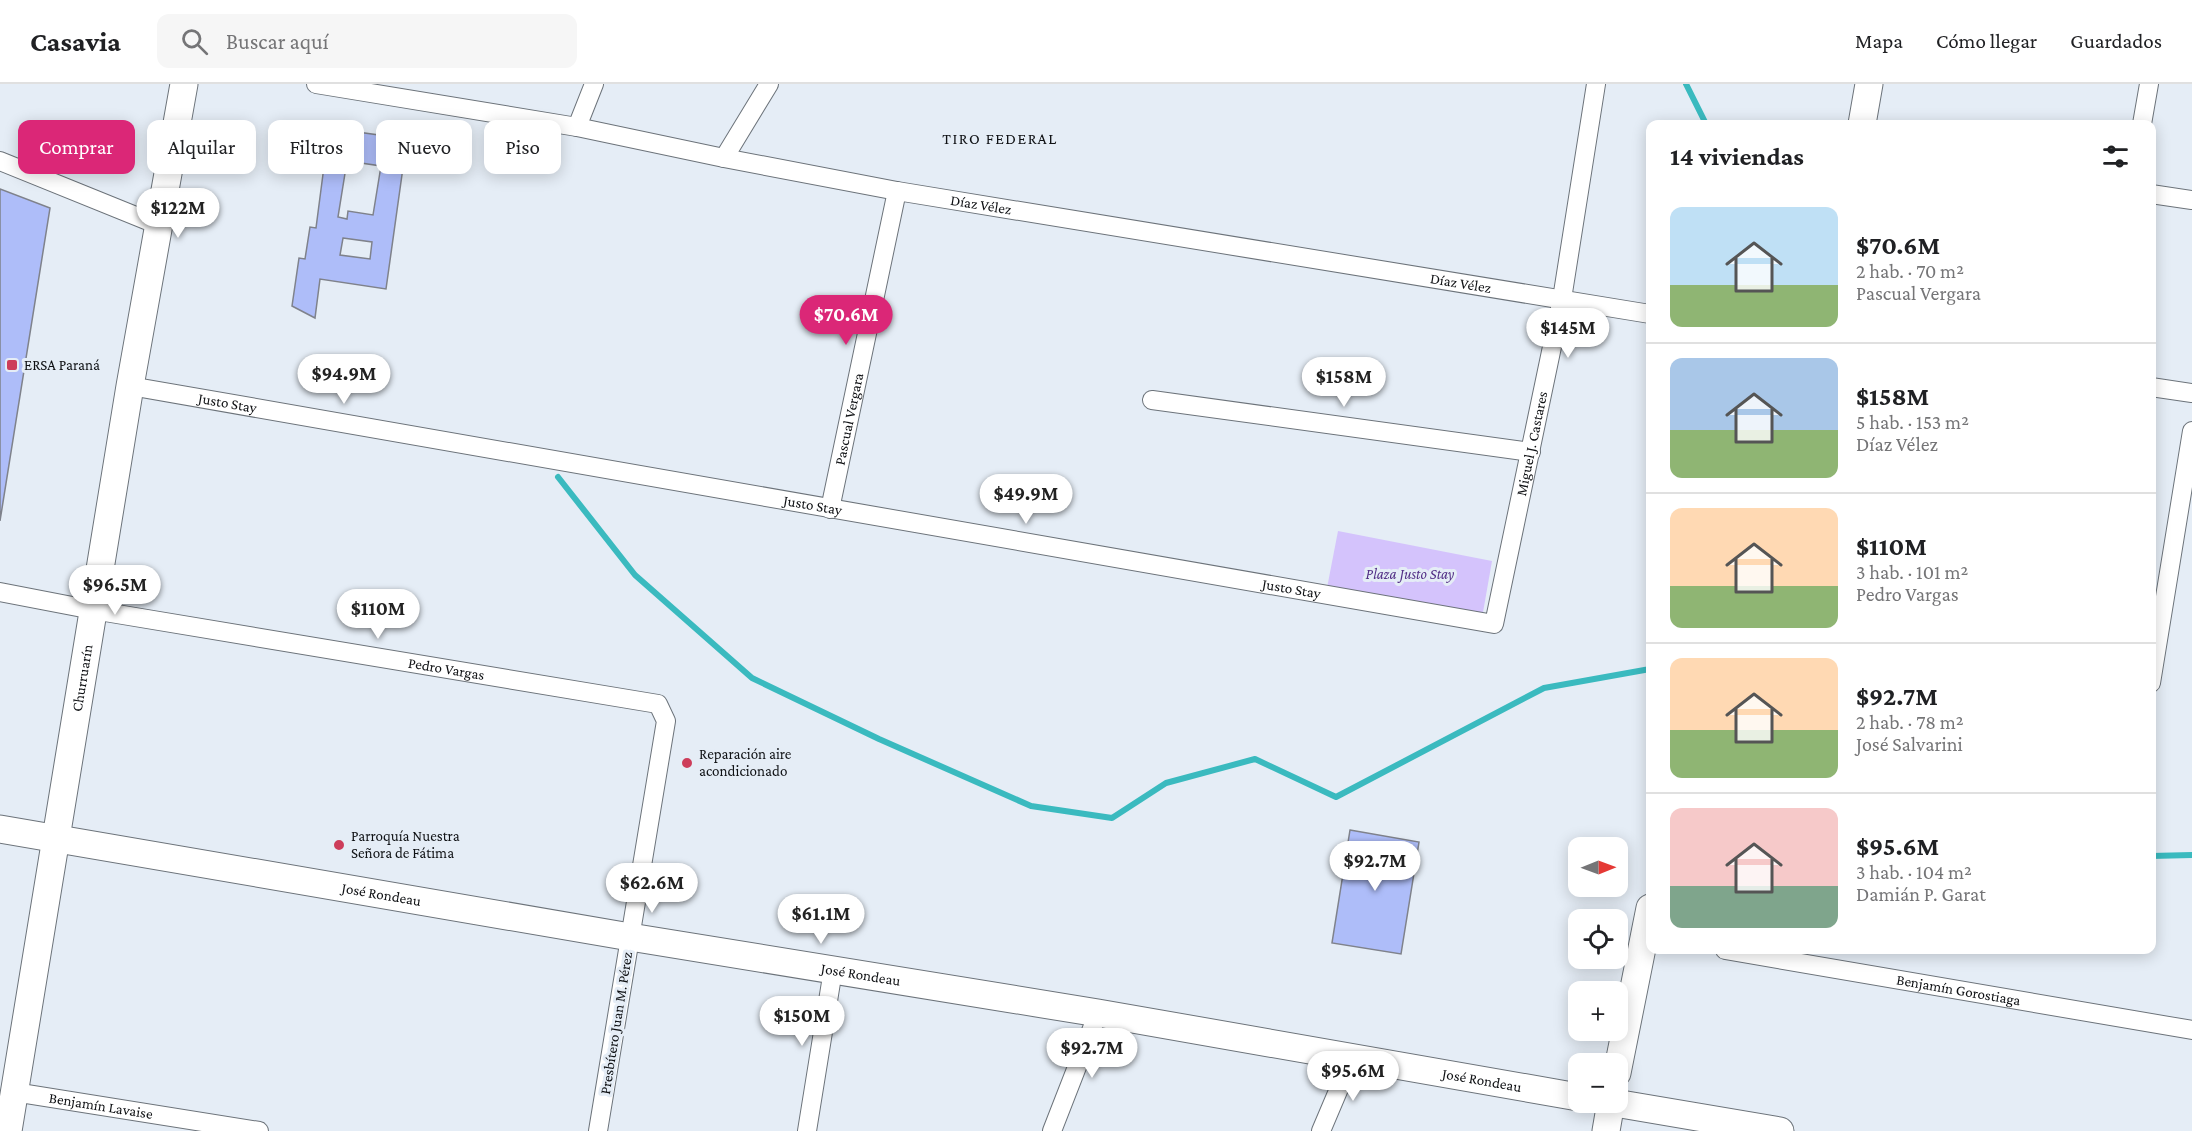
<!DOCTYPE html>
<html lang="es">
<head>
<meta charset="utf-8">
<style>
  body { margin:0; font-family:"Crimson Pro",serif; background:#f6f6f6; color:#202124; height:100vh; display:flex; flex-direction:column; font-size:22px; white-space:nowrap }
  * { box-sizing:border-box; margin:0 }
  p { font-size:20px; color:#757577 }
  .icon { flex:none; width:33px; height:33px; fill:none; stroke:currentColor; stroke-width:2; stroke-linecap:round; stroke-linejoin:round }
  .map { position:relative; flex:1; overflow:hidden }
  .side { position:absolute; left:1646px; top:36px; width:510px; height:834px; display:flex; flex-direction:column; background:#fff; border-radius:12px; box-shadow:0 3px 15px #0003 }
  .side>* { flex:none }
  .hud { position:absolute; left:18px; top:36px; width:570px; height:54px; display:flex; gap:12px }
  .needle { width:39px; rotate:89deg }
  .fabs { position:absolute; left:1568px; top:753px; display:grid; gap:12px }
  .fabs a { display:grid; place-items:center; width:60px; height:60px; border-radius:12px; background:#fff; box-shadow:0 3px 15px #0003; font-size:30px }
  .price { position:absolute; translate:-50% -51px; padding:0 14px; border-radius:21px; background:#fff; color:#222; font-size:20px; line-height:39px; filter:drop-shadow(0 2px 3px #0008) }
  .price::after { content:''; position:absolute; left:50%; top:36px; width:18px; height:14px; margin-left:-9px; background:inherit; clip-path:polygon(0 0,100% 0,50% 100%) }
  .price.selected { background:#db2777; color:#fff }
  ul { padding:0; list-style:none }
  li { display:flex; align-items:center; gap:18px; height:150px; padding:0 24px }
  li+li { border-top:2px solid #e0e0e0 }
  li span { display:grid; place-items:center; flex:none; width:168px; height:120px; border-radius:12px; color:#555 }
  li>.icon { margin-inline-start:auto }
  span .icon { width:72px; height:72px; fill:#fffc; stroke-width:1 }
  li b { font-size:26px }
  h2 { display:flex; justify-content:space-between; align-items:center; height:72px; padding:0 24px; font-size:26px }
  .pill { padding:0 21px; border-radius:12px; background:#fff; box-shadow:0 3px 15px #0003; font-size:21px; line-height:54px }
  .pill.selected { background:#db2777; color:#fff }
  header { display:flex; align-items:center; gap:36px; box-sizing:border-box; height:84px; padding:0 30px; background:#fff; border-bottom:2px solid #e0e0e0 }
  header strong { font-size:28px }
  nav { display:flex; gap:33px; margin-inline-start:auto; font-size:21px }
  .search { width:420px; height:54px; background:#f6f6f6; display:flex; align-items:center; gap:15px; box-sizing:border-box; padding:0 21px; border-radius:12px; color:#757577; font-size:22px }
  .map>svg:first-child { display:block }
  .green { fill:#d4c3fc }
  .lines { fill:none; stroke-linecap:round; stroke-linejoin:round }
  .stream { stroke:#3ababf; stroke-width:6 }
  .building { fill:#aebdf9; stroke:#7f828b; stroke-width:1.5; fill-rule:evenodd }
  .street-casing { stroke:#6c737a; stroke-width:20 }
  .secondary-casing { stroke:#6c737a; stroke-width:29 }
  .street { stroke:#fff; stroke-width:18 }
  .secondary { stroke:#fff; stroke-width:27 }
  .poi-dot { fill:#cd3d5a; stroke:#e5edf6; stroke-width:2 }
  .labels { text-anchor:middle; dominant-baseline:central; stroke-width:6; stroke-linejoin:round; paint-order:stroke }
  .street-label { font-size:15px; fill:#0f1114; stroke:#e5edf6 }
  .poi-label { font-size:15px; fill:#0f1114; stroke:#e5edf6; text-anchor:start }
  .park-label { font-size:15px; font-style:italic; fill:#522f86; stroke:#e5edf6 }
  .neighbourhood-label { font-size:16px; letter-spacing:1.5px; fill:#0f1114; stroke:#e5edf6 }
</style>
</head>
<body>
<header>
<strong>Casavia</strong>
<div class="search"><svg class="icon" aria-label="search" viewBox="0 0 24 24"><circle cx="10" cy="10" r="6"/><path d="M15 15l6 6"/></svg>Buscar aquí</div>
<nav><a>Mapa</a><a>Cómo llegar</a><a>Guardados</a></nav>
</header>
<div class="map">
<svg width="2192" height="1047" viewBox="0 0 2192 1047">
  <rect width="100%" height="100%" fill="#e5edf6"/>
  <path class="green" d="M 1338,447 L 1492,477 L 1482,534 L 1327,504 Z"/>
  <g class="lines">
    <path class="stream" d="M 1686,0 L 1706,40
      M 558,393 L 635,491 L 752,594 L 879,655 L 1031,722 L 1112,734 L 1166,699 L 1255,675 L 1336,713 L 1544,604 L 1650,585
      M 2151,772 L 2192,771"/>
  </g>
  <path class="building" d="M 329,44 L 407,55 L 386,205 L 320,195 L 315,234 L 292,222 L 299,174 L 305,175 L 310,143 L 316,144 ZM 347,77 L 381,82 L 373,131 L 348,127 L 347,135 L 338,133 ZM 343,154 L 372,158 L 370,175 L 340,171 Z
    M 0,105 L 50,124 L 0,437 Z
    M 1350,746 L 1419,758 L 1401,870 L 1332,859 Z"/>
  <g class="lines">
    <g class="street-casing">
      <g id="street">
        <path id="s1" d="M 316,0 L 577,43 L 724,74 L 897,107 L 1650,230"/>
        <path d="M 2142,40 L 2149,0"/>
        <path d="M 577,43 L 594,0"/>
        <path d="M 724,74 L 769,0"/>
        <path d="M 0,77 L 158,141"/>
        <path d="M 2151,110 L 2192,116"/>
        <path id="s2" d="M 130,302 L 1494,540 L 1562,215 L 1596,0"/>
        <path d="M 2151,303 L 2192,309"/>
        <path d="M 1152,316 L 1531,368"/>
        <path id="s3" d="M 830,425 L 897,107"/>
        <path id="s4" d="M 0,508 L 93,526 L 658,620 L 666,637 L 598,1047"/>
        <path d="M 2151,599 L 2192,347"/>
        <path id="s5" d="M 1725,866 L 2192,946"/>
        <path id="s6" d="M 14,1008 L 259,1047"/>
        <path d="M 807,1047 L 833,886"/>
        <path d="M 1052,1047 L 1098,929"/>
        <path d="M 1321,1047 L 1352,974"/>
      </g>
    </g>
    <g class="secondary-casing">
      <g id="secondary">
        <path d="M 1862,40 L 1869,0"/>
        <path id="s7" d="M 0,745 L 630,853 L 1098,929 L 1578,1013"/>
        <path d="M 1617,989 L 1650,824"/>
        <path d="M 1609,1018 L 1780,1047"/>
        <path id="s8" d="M 8,1047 L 130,302 L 184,0"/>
        <path d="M 1606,1047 L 1611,1018"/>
      </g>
    </g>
    <use href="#street" class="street"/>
    <use href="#secondary" class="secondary"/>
  </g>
  <g class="poi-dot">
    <rect x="6" y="275" width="12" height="12" rx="3"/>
    <circle cx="687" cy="679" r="6"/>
    <circle cx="339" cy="761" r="6"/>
  </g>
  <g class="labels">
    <g class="street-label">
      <text stroke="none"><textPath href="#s1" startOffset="676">Díaz Vélez</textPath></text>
      <text stroke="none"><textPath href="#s1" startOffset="1162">Díaz Vélez</textPath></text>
      <text stroke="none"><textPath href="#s2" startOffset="99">Justo Stay</textPath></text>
      <text stroke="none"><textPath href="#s3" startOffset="92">Pascual Vergara</textPath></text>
      <text stroke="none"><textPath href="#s2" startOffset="1569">Miguel J. Castares</textPath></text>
      <text stroke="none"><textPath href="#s2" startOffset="693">Justo Stay</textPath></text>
      <text stroke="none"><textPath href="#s2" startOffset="1179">Justo Stay</textPath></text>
      <text stroke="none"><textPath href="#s4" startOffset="453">Pedro Vargas</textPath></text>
      <text stroke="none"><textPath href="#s8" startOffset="459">Churruarín</textPath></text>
      <text stroke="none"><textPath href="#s7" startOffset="387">José Rondeau</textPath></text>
      <text stroke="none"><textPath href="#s7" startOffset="873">José Rondeau</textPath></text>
      <text stroke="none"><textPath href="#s5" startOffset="237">Benjamín Gorostiaga</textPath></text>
      <text transform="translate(616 939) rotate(-81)">Presbítero Juan M. Pérez</text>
      <text stroke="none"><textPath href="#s7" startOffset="1503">José Rondeau</textPath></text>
      <text stroke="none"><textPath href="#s6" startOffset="88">Benjamín Lavaise</textPath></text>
    </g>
    <g class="poi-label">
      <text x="24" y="281">ERSA Paraná</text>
      <text x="699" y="670">Reparación aire<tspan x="699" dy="17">acondicionado</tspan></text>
      <text x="351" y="752">Parroquía Nuestra<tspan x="351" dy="17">Señora de Fátima</tspan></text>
    </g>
    <g class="park-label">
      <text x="1410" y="490">Plaza Justo Stay</text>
    </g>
    <g class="neighbourhood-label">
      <text x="1000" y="54">TIRO FEDERAL</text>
    </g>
  </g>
</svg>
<div class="fabs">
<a><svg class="needle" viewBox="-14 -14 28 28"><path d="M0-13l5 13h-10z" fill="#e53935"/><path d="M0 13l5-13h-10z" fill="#757577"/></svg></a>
<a><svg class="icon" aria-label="locate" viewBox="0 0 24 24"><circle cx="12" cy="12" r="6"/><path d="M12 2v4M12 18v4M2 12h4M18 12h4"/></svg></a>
<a>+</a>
<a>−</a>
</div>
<b class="price" style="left:178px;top:155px">$122M</b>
<b class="price selected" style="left:846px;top:262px">$70.6M</b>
<b class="price" style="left:1568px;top:275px">$145M</b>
<b class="price" style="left:344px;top:321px">$94.9M</b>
<b class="price" style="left:1344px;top:324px">$158M</b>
<b class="price" style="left:1026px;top:441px">$49.9M</b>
<b class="price" style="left:115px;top:532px">$96.5M</b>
<b class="price" style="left:378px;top:556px">$110M</b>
<b class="price" style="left:1375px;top:808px">$92.7M</b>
<b class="price" style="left:652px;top:830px">$62.6M</b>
<b class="price" style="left:821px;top:861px">$61.1M</b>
<b class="price" style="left:802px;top:963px">$150M</b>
<b class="price" style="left:1092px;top:995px">$92.7M</b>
<b class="price" style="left:1353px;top:1018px">$95.6M</b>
<div class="hud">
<a class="pill selected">Comprar</a>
<a class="pill">Alquilar</a>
<a class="pill">Filtros</a>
<a class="pill">Nuevo</a>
<a class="pill">Piso</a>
</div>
<section class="side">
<h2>14 viviendas<svg class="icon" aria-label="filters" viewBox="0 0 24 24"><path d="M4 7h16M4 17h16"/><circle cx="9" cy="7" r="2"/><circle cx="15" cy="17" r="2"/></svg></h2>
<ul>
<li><span style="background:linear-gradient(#bfe0f5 65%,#8fb573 0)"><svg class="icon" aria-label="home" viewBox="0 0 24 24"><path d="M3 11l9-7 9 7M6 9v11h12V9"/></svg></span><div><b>$70.6M</b><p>2 hab. · 70 m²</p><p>Pascual Vergara</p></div></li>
<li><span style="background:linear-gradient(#a9c7e8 60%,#8fb573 0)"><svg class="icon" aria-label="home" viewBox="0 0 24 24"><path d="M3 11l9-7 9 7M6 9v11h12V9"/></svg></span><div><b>$158M</b><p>5 hab. · 153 m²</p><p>Díaz Vélez</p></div></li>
<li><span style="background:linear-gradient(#ffd9b3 65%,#8fb573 0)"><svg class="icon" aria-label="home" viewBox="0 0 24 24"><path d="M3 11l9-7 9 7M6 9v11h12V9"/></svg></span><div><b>$110M</b><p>3 hab. · 101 m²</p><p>Pedro Vargas</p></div></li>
<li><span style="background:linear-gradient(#ffd9b3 60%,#8fb573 0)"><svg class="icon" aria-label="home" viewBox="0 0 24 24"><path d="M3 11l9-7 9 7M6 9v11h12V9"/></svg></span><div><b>$92.7M</b><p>2 hab. · 78 m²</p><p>José Salvarini</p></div></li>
<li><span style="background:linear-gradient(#f6c9c9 65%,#7fa58c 0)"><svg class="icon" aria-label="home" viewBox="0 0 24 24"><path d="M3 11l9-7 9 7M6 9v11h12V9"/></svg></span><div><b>$95.6M</b><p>3 hab. · 104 m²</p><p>Damián P. Garat</p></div></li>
</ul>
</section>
</div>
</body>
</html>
